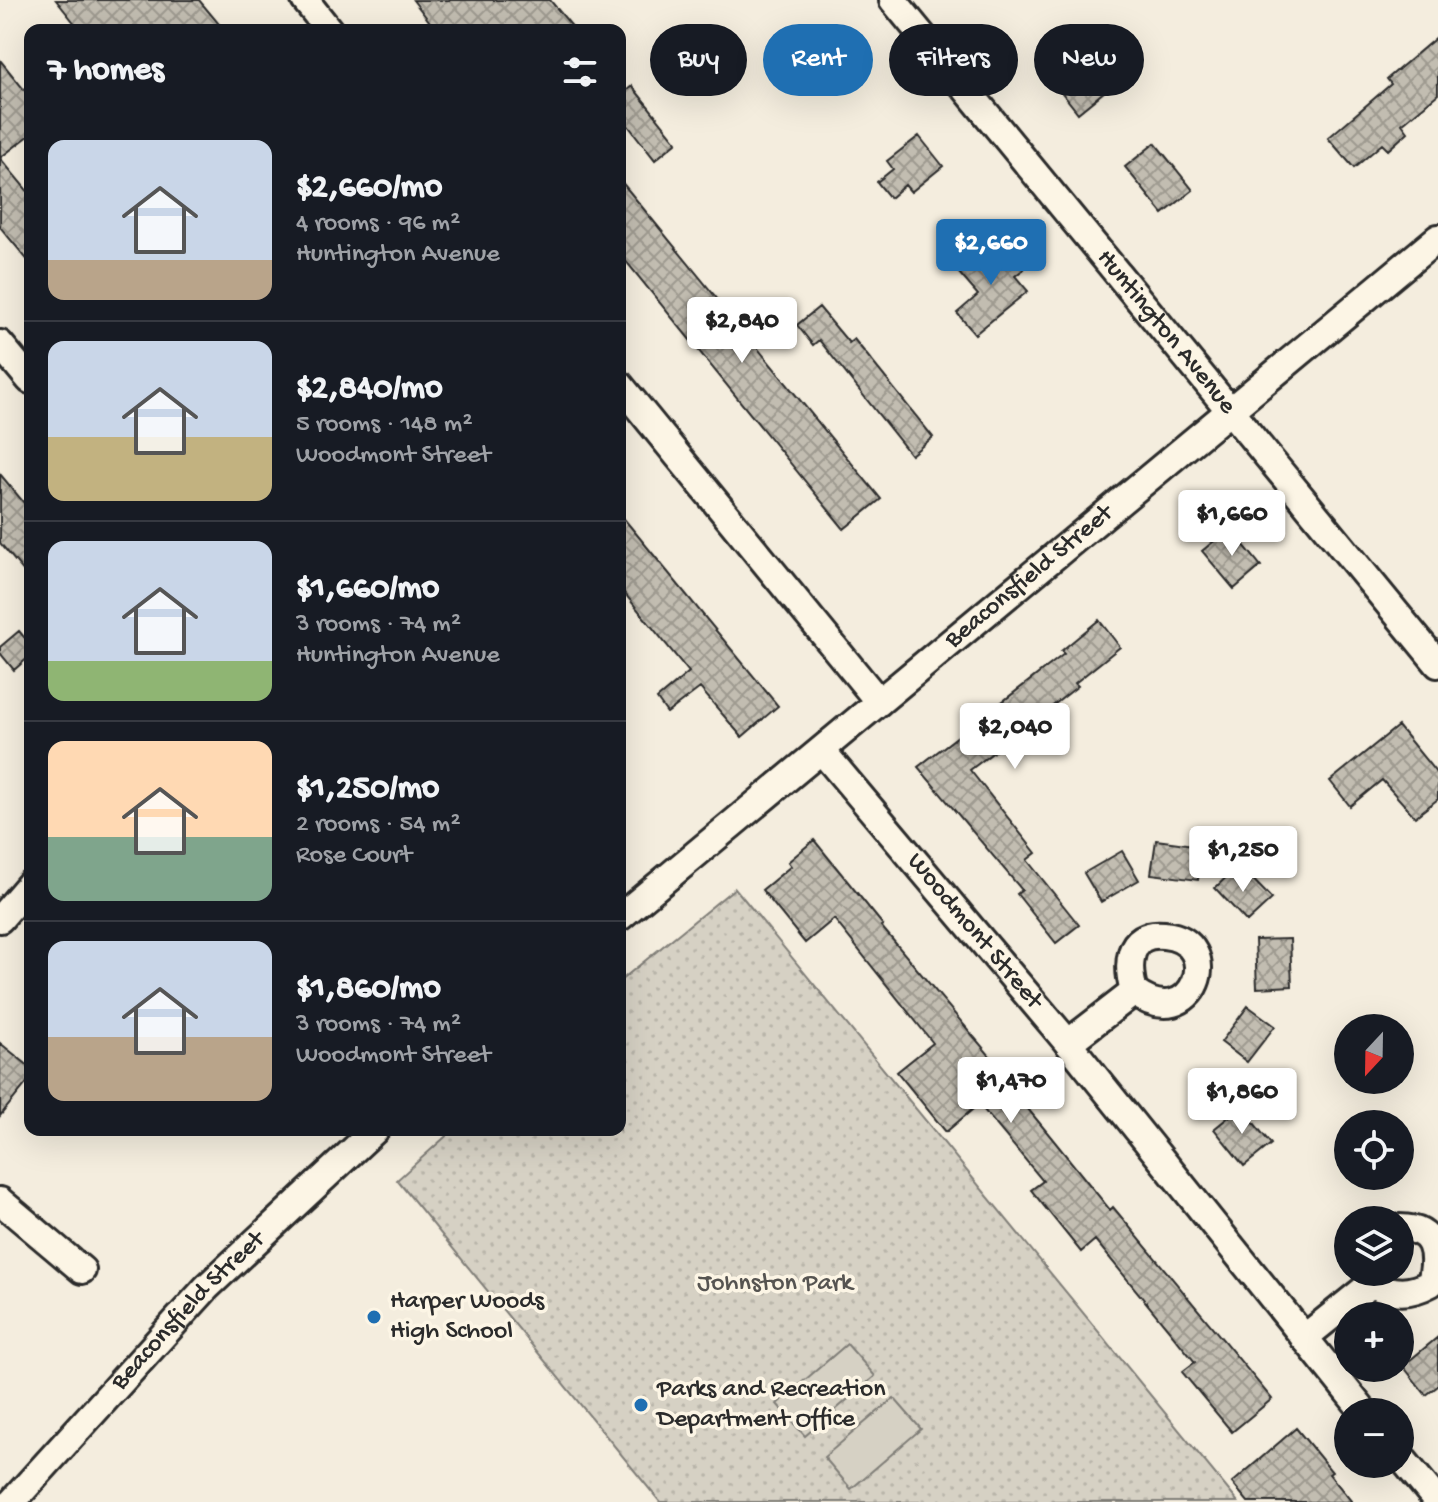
<!DOCTYPE html>
<html lang="en">
<head>
<meta charset="utf-8">
<style>
  body { margin:0; font-family:"Gochi Hand",sans-serif; background:#20242c; color:#f1f3f6; height:100vh; display:flex; flex-direction:column; font-size:30px; white-space:nowrap }
  * { box-sizing:border-box; margin:0 }
  p { font-size:26px; color:#9ea1a6 }
  .icon { flex:none; width:44px; height:44px; fill:none; stroke:currentColor; stroke-width:2; stroke-linecap:round; stroke-linejoin:round }
  .map { position:relative; flex:1; overflow:hidden }
  .side { position:absolute; left:24px; top:24px; width:602px; height:1112px; display:flex; flex-direction:column; background:#171b24; border-radius:16px; box-shadow:0 8px 32px #0002 }
  .side>* { flex:none }
  .guide { position:absolute; left:650px; top:24px; width:668px; height:72px; display:flex; gap:16px }
  .needle { width:52px; rotate:202deg }
  .controls { position:absolute; left:1334px; top:1014px; display:grid; gap:16px }
  .controls a { display:grid; place-items:center; width:80px; height:80px; border-radius:50%; background:#171b24; box-shadow:0 8px 32px #0002; font-size:40px }
  .price { position:absolute; translate:-50% -68px; padding:0 18px; border-radius:8px; background:#fff; color:#222; font-size:26px; line-height:52px; filter:drop-shadow(0 2px 4px #0008) }
  .price::after { content:''; position:absolute; left:50%; top:48px; width:24px; height:18px; margin-left:-12px; background:inherit; clip-path:polygon(0 0,100% 0,50% 100%) }
  .price.active { background:#1f6fb2; color:#fff }
  ul { padding:0; list-style:none }
  li { display:flex; align-items:center; gap:24px; height:200px; padding:0 24px }
  li+li { border-top:2px solid #363941 }
  li span { display:grid; place-items:center; flex:none; width:224px; height:160px; border-radius:16px; color:#555 }
  li>.icon { margin-inline-start:auto }
  span .icon { width:96px; height:96px; fill:#fffc; stroke-width:1 }
  li b { font-size:34px }
  h2 { display:flex; justify-content:space-between; align-items:center; height:96px; padding:0 24px; font-size:34px }
  .pill { padding:0 28px; border-radius:36px; background:#171b24; box-shadow:0 8px 32px #0002; font-size:28px; line-height:72px }
  .pill.active { background:#1f6fb2; color:#fff }
  .map>svg:first-child { display:block }
  .green { fill:url(#green-dots); stroke:#807e78; stroke-width:2 }
  .pitch { fill:#d6d1c4; stroke:#807e78; stroke-width:2 }
  .building { fill:url(#building-cross-hatch); stroke:#2b2b2b; stroke-width:2 }
  .lines { fill:none; stroke-linecap:round; stroke-linejoin:round }
  .minor-casing { stroke:#2b2b2b; stroke-width:32 }
  .minor { stroke:#fcf5e5; stroke-width:26 }
  .poi-dot { fill:#1f6fb2; stroke:#fcf5e5; stroke-width:3 }
  .labels { text-anchor:middle; dominant-baseline:central; stroke-width:7; stroke-linejoin:round; paint-order:stroke }
  .street-label { font-size:26px; fill:#2b2b2b; stroke:#fcf5e5 }
  .park-label { font-size:26px; fill:#565451; stroke:#fcf5e5 }
  .poi-label { font-size:26px; fill:#2b2b2b; stroke:#fcf5e5; text-anchor:start }
</style>
</head>
<body>
<div class="map">
<svg width="1438" height="1502" viewBox="0 0 1438 1502">
  <defs>
    <pattern id="green-dots" width="8" height="8" patternUnits="userSpaceOnUse" patternTransform="scale(2)"><rect width="8" height="8" fill="#d6d1c4"/><path d="M2 2h.1M6 6h.1" fill="none" stroke="#b8b4a9" stroke-width="1.8" stroke-linecap="round"/></pattern>
    <pattern id="building-cross-hatch" width="8" height="8" patternUnits="userSpaceOnUse" patternTransform="scale(2)"><rect width="8" height="8" fill="#c2bdb1"/><path d="M0 0l8 8M0 8l8-8" fill="none" stroke="#9e9a90"/></pattern>
  </defs>
  <rect width="100%" height="100%" fill="#f4edde"/>
  <filter id="ink" filterUnits="userSpaceOnUse"><feTurbulence type="fractalNoise" baseFrequency=".0125" numOctaves="2"/><feDisplacementMap in="SourceGraphic" scale="16" xChannelSelector="R" yChannelSelector="G"/><feConvolveMatrix kernelMatrix="1 2 1 2 8 2 1 2 1" color-interpolation-filters="sRGB"/></filter>
  <g filter="url(#ink)">
    <path class="green" d="M 735,888 L 1238,1502 L 660,1502 L 397,1180 L 453,1130 L 620,1130 L 620,981 Z"/>
    <path class="pitch" d="M 847,1344 L 875,1376 L 805,1436 L 777,1404 Z
      M 894,1398 L 921,1429 L 851,1489 L 824,1457 Z"/>
    <path class="building" d="M 56,0 L 199,0 L 224,30 L 80,30 Z
      M 413,0 L 550,0 L 575,30 L 436,30 Z
      M 1438,36 L 1438,94 L 1402,124 L 1408,132 L 1388,150 L 1382,144 L 1354,168 L 1328,138 L 1391,84 L 1387,79 Z
      M 1093,53 L 1116,82 L 1078,113 L 1055,84 Z
      M 0,60 L 30,97 L 30,135 L 0,158 L 30,194 L 30,263 L 0,227 Z
      M 632,86 L 677,142 L 655,160 L 620,115 L 620,96 Z
      M 919,136 L 943,166 L 911,192 L 905,185 L 890,198 L 877,182 L 893,169 L 887,161 Z
      M 1155,143 L 1193,190 L 1163,214 L 1125,167 Z
      M 620,180 L 881,499 L 844,529 L 620,254 Z
      M 1003,243 L 1024,269 L 1015,276 L 1028,291 L 975,334 L 957,313 L 978,295 L 959,273 L 992,246 L 995,249 Z
      M 819,307 L 849,343 L 854,339 L 933,437 L 911,455 L 819,340 L 813,345 L 797,325 Z
      M 0,474 L 30,510 L 30,579 L 0,543 Z
      M 620,514 L 778,706 L 742,737 L 700,688 L 667,713 L 657,699 L 689,672 L 620,588 Z
      M 1230,528 L 1261,566 L 1234,589 L 1202,551 Z
      M 1099,620 L 1120,647 L 1075,683 L 1078,686 L 1026,727 L 1033,735 L 1016,748 L 1013,745 L 1007,750 L 1003,745 L 970,770 L 1036,853 L 1027,860 L 1079,925 L 1056,943 L 1017,894 L 1022,890 L 918,767 L 1064,654 L 1061,651 Z
      M 19,631 L 30,644 L 30,656 L 14,670 L 0,653 L 0,647 Z
      M 1398,726 L 1438,775 L 1438,799 L 1415,817 L 1382,780 L 1350,806 L 1330,781 Z
      M 814,840 L 883,925 L 881,926 L 995,1062 L 992,1065 L 1042,1126 L 1110,1210 L 1113,1207 L 1272,1399 L 1232,1432 L 1182,1372 L 1195,1362 L 1095,1240 L 1081,1252 L 1031,1190 L 1043,1181 L 979,1104 L 946,1132 L 897,1072 L 933,1043 L 834,919 L 805,943 L 762,890 L 791,866 L 788,862 Z
      M 1156,840 L 1202,846 L 1198,880 L 1151,874 Z
      M 1122,851 L 1139,880 L 1101,902 L 1084,873 Z
      M 1239,865 L 1272,899 L 1247,922 L 1215,888 Z
      M 1290,939 L 1292,986 L 1257,988 L 1255,940 Z
      M 1248,1006 L 1275,1026 L 1247,1062 L 1221,1042 Z
      M 0,1043 L 30,1067 L 30,1079 L 0,1116 Z
      M 1241,1107 L 1271,1144 L 1244,1166 L 1214,1129 Z
      M 1438,1337 L 1438,1386 L 1426,1395 L 1403,1366 Z
      M 1296,1428 L 1332,1472 L 1329,1474 L 1352,1502 L 1248,1502 L 1232,1483 Z"/>
    <g class="lines">
      <g class="minor-casing">
        <g id="minor">
          <path d="M 305,0 L 329,30"/>
          <path id="s1" d="M 893,0 L 1438,664"/>
          <path d="M 0,344 L 30,380"/>
          <path d="M 620,385 L 879,702"/>
          <path id="s2" d="M 822,751 L 1068,1043 L 1364,1412"/>
          <path id="s3" d="M 620,917 L 1438,238"/>
          <path d="M 0,919 L 30,884"/>
          <path d="M 1068,1043 L 1134,992 C 1194,1037 1227,941 1164,935 C 1126,931 1127,967 1134,992"/>
          <path d="M 0,1201 L 82,1270"/>
          <path d="M 1367,1272 L 1371,1284 C 1394,1294 1409,1295 1431,1283 C 1438,1254 1435,1228 1400,1228"/>
          <path d="M 1304,1338 L 1371,1284"/>
          <path d="M 1400,1456 L 1438,1502"/>
          <path id="s4" d="M 12,1502 L 207,1287 L 375,1130"/>
        </g>
      </g>
      <use href="#minor" class="minor"/>
    </g>
  </g>
  <g class="poi-dot">
    <circle cx="374" cy="1317" r="8"/>
    <circle cx="641" cy="1405" r="8"/>
  </g>
  <g class="labels">
    <g class="street-label">
      <text stroke="none"><textPath href="#s1" startOffset="430">Huntington Avenue</textPath></text>
      <text stroke="none"><textPath href="#s3" startOffset="532">Beaconsfield Street</textPath></text>
      <text stroke="none"><textPath href="#s2" startOffset="236">Woodmont Street</textPath></text>
      <text stroke="none"><textPath href="#s4" startOffset="260">Beaconsfield Street</textPath></text>
    </g>
    <g class="park-label">
      <text x="775" y="1284">Johnston Park</text>
    </g>
    <g class="poi-label">
      <text x="390" y="1302">Harper Woods<tspan x="390" dy="30">High School</tspan></text>
      <text x="657" y="1390">Parks and Recreation<tspan x="657" dy="30">Department Office</tspan></text>
    </g>
  </g>
</svg>
<div class="controls">
<a><svg class="needle" viewBox="-14 -14 28 28"><path d="M0-13l5 13h-10z" fill="#e53935"/><path d="M0 13l5-13h-10z" fill="#9ea1a6"/></svg></a>
<a><svg class="icon" aria-label="locate" viewBox="0 0 24 24"><circle cx="12" cy="12" r="6"/><path d="M12 2v4M12 18v4M2 12h4M18 12h4"/></svg></a>
<a><svg class="icon" aria-label="layers" viewBox="0 0 24 24"><path d="M12 4l9 5-9 5-9-5zM3 14l9 5 9-5"/></svg></a>
<a>+</a>
<a>−</a>
</div>
<b class="price active" style="left:991px;top:287px">$2,660</b>
<b class="price" style="left:742px;top:365px">$2,840</b>
<b class="price" style="left:1232px;top:558px">$1,660</b>
<b class="price" style="left:1015px;top:771px">$2,040</b>
<b class="price" style="left:1243px;top:894px">$1,250</b>
<b class="price" style="left:1011px;top:1125px">$1,470</b>
<b class="price" style="left:1242px;top:1136px">$1,860</b>
<div class="guide">
<a class="pill">Buy</a>
<a class="pill active">Rent</a>
<a class="pill">Filters</a>
<a class="pill">New</a>
</div>
<section class="side">
<h2>7 homes<svg class="icon" aria-label="filters" viewBox="0 0 24 24"><path d="M4 7h16M4 17h16"/><circle cx="9" cy="7" r="2"/><circle cx="15" cy="17" r="2"/></svg></h2>
<ul>
<li><span style="background:linear-gradient(#c9d6e8 75%,#b9a48a 0)"><svg class="icon" aria-label="home" viewBox="0 0 24 24"><path d="M3 11l9-7 9 7M6 9v11h12V9"/></svg></span><div><b>$2,660/mo</b><p>4 rooms · 96 m²</p><p>Huntington Avenue</p></div></li>
<li><span style="background:linear-gradient(#c9d6e8 60%,#c2b280 0)"><svg class="icon" aria-label="home" viewBox="0 0 24 24"><path d="M3 11l9-7 9 7M6 9v11h12V9"/></svg></span><div><b>$2,840/mo</b><p>5 rooms · 148 m²</p><p>Woodmont Street</p></div></li>
<li><span style="background:linear-gradient(#c9d6e8 75%,#8fb573 0)"><svg class="icon" aria-label="home" viewBox="0 0 24 24"><path d="M3 11l9-7 9 7M6 9v11h12V9"/></svg></span><div><b>$1,660/mo</b><p>3 rooms · 74 m²</p><p>Huntington Avenue</p></div></li>
<li><span style="background:linear-gradient(#ffd9b3 60%,#7fa58c 0)"><svg class="icon" aria-label="home" viewBox="0 0 24 24"><path d="M3 11l9-7 9 7M6 9v11h12V9"/></svg></span><div><b>$1,250/mo</b><p>2 rooms · 54 m²</p><p>Rose Court</p></div></li>
<li><span style="background:linear-gradient(#c9d6e8 60%,#b9a48a 0)"><svg class="icon" aria-label="home" viewBox="0 0 24 24"><path d="M3 11l9-7 9 7M6 9v11h12V9"/></svg></span><div><b>$1,860/mo</b><p>3 rooms · 74 m²</p><p>Woodmont Street</p></div></li>
</ul>
</section>
</div>
</body>
</html>
